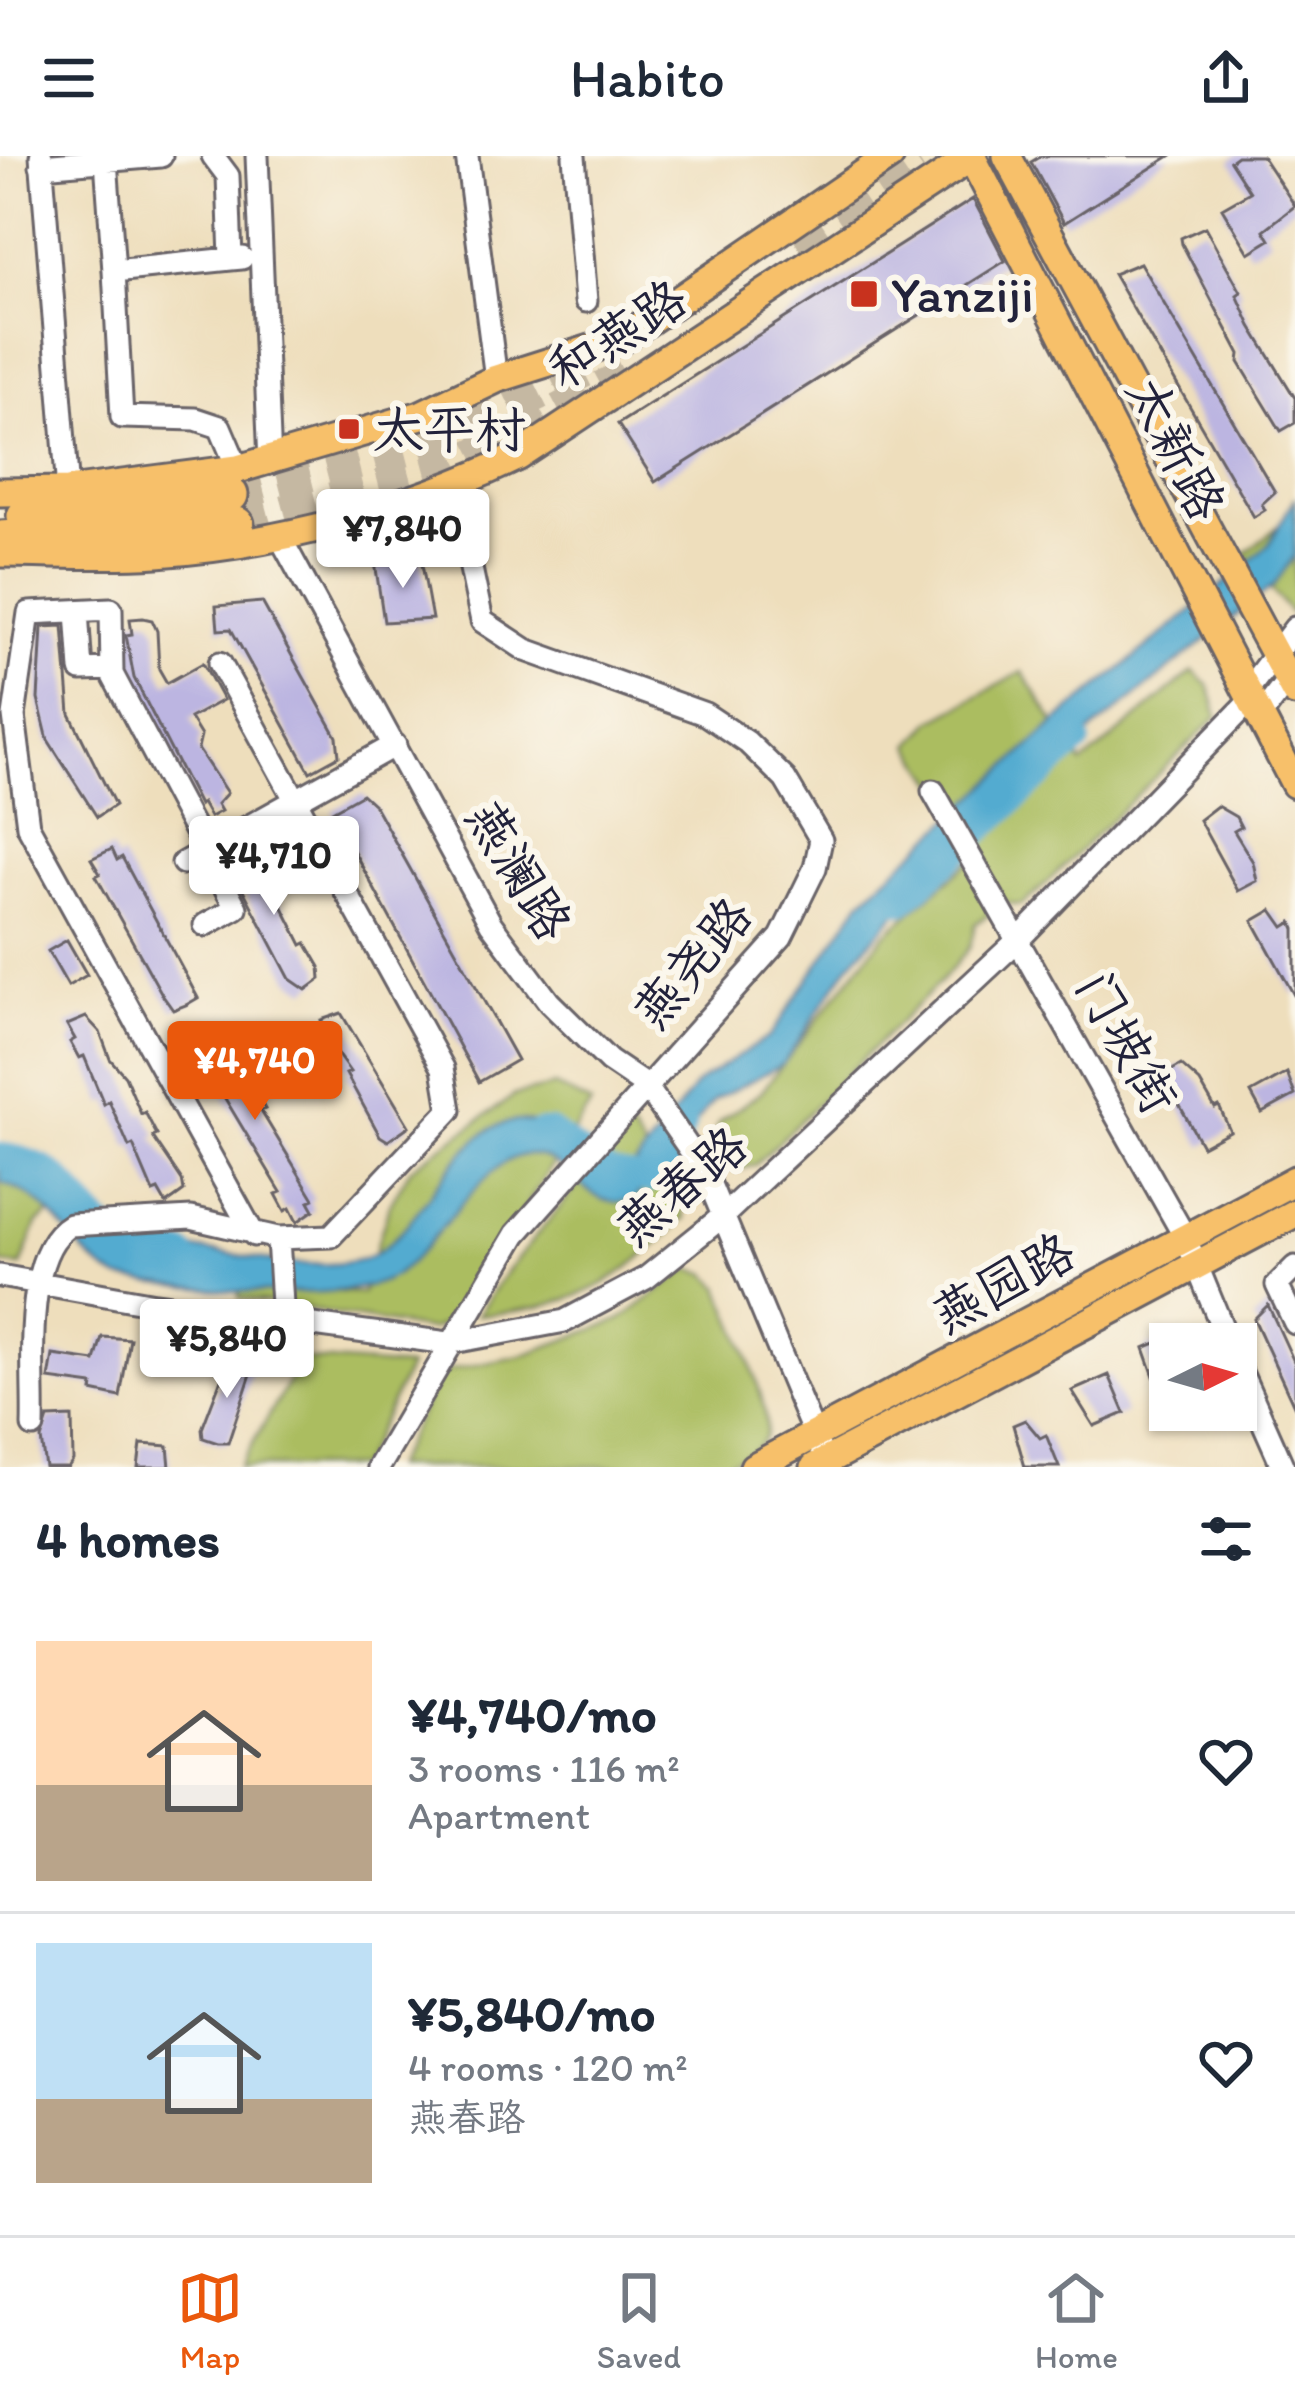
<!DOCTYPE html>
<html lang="en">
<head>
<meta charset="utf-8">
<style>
  body { margin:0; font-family:Itim,"LXGW WenKai TC",sans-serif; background:#f2f2f3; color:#1f2937; height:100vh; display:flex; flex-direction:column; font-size:45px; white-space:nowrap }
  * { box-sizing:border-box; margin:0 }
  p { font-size:39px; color:#747a83 }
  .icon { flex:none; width:66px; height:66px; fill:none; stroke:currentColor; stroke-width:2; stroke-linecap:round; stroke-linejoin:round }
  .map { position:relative; height:1311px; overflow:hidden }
  .side { display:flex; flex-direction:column; background:#fff; flex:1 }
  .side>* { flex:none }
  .needle { width:78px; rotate:85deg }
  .tools { position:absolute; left:1149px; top:1167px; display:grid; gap:24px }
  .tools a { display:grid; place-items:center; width:108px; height:108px; border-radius:0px; background:#fff; box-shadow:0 3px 9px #0004; font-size:60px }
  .price { position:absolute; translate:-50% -102px; padding:0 27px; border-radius:12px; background:#fff; color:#222; font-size:39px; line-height:78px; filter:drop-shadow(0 3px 6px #0008) }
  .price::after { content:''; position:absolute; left:50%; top:72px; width:36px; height:27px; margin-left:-18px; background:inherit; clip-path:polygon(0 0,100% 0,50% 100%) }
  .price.selected { background:#ea580c; color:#fff }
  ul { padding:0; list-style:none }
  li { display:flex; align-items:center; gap:36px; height:300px; padding:0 36px }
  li+li { border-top:3px solid #e0e1e3 }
  li span { display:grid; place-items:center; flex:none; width:336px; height:240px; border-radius:0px; color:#555 }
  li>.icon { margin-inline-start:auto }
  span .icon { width:144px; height:144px; fill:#fffc; stroke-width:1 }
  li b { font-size:51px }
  h2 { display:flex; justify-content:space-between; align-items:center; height:144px; padding:0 36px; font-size:51px }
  header { display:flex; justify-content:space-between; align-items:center; height:156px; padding:0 36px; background:#fff; font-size:54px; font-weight:600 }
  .tabs { display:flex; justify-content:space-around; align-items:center; height:168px; border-top:3px solid #e0e1e3; background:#fff; font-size:33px; color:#747a83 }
  .tabs a { display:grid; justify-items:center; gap:6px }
  .tabs .selected { color:#ea580c }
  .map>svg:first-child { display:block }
  .green { fill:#abbd60; stroke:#66704e; stroke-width:3 }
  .water { fill:#53abd0; stroke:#3a6686; stroke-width:3 }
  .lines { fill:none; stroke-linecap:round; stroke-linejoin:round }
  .river { stroke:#53abd0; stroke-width:27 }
  .building { fill:#bcb5e1 }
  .highway-tunnel { stroke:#c5b8a2; stroke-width:33; stroke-dasharray:33 16; stroke-linecap:butt }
  .minor-casing { stroke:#696468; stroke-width:27 }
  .major-casing { stroke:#696468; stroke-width:33 }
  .highway-casing { stroke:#696468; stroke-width:39 }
  .minor { stroke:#fff; stroke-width:21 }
  .major { stroke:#f7c06b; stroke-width:27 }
  .highway { stroke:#f7c06b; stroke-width:33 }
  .poi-dot { fill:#c8321e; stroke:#fbf7ec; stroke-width:4.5 }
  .labels { text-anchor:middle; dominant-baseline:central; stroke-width:12; stroke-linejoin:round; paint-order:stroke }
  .poi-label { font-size:51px; fill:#22223b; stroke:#fbf7ec; text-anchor:start }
  .street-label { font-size:51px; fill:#22223b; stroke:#fbf7ec }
</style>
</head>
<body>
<header><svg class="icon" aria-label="menu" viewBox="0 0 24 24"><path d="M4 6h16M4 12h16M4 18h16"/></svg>Habito<svg class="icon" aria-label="share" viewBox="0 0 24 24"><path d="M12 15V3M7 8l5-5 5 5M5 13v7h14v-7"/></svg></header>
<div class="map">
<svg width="1295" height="1311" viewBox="0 0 1295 1311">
  <rect width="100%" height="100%" fill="#fbf7ec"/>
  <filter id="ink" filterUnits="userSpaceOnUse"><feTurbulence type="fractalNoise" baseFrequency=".00833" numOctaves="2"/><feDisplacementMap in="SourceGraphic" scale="24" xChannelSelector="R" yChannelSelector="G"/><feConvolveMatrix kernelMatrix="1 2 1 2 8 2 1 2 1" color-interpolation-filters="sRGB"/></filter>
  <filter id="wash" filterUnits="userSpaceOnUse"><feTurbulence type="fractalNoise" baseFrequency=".004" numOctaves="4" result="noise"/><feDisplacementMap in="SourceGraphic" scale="48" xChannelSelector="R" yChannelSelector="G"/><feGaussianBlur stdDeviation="2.7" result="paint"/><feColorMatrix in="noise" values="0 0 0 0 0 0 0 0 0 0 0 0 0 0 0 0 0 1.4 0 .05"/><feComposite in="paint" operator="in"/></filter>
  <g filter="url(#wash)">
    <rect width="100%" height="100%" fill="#eedebc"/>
    <path class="green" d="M 1295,344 L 1295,451 L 1290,457 L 1244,398 L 1280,369 Z
      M 1193,515 L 1209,530 L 1218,560 L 1034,739 L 1021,749 L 1006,747 L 975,768 L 970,791 L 944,822 L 755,1009 L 734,1015 L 711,984 L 719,966 L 761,936 L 883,780 L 982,695 L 911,589 L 932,565 L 1022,516 L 1082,608 Z
      M 555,930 L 591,948 L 453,1165 L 430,1174 L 239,1142 L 240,1130 L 362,1137 L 389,1050 L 410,1013 L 515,939 Z
      M 628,969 L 680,1046 L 685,1062 C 616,1130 575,1152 477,1159 L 503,1120 Z
      M 0,1021 L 36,1034 L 54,1054 L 37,1068 L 21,1110 L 0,1107 Z
      M 689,1113 L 707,1117 L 720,1131 C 731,1161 776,1256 764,1282 C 756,1298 731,1304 716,1311 L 393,1311 L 441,1216 L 521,1200 L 620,1164 Z
      M 302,1203 L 409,1211 L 359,1311 L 239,1311 Z"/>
    <path class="water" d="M 1295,341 L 1295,399 L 1274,429 L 1044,614 L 933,717 L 849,809 L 783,908 L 714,944 L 636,1041 C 586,1065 571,994 525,999 C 482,1003 433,1097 392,1121 C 344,1150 178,1132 120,1123 C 69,1099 61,1044 0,1026 L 0,1001 C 69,1015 64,1053 114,1086 C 137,1100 161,1092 186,1093 C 244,1096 300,1118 359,1104 C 425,1089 458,942 539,968 C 561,975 580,999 597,1013 L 634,1010 L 698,926 L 770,880 L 861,745 L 1062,561 L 1243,412 L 1269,388 Z"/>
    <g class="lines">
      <path class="river" d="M 903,745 L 1078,585
        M 539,977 L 550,976 L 610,1018 L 648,1024 L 667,1007 L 683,969
        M 0,1000 C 73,1008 68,1051 119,1083 C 139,1096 160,1097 183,1099"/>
    </g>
    <g id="blocks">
      <path class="building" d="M 1041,0 L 1170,0 L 1064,67 L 1031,6 Z
        M 1237,0 L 1262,0 L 1295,50 L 1264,74 L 1270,84 L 1249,97 L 1222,52 L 1250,36 L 1230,5 Z
        M 973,43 L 1005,105 L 655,326 L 618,268 Z
        M 1205,71 L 1241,136 L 1237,139 L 1251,170 L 1295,242 L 1295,267 L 1281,275 L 1239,206 L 1240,198 L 1182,88 L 1181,82 Z
        M 1140,107 L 1275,336 L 1262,348 L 1265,354 L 1254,361 L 1113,118 Z
        M 421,403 L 432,463 L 384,466 L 375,406 Z
        M 262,446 L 337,581 L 339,600 L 310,616 L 231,473 L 218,474 L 216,450 Z
        M 143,462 L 152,464 L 157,475 L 159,513 L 167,527 L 203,507 L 223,544 L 190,562 L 201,580 L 198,593 L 227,637 L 217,648 L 221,655 L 210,661 L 202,647 L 199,649 L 134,522 L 126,479 L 132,478 L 130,463 Z
        M 63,470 L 70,558 L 115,649 L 97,661 L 48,584 L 38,543 L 42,471 Z
        M 362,638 L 375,650 L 517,904 L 479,926 L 332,655 Z
        M 1217,650 L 1236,661 L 1241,671 L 1234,675 L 1253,706 L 1257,725 L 1238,735 L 1199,664 Z
        M 246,689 L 253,692 L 302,789 L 306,787 L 320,811 L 321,823 L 306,834 L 290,823 L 230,709 L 227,700 Z
        M 112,693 L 117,704 L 122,701 L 198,842 L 186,849 L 173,854 L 163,840 L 96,720 L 100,718 L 91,703 Z
        M 1272,754 L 1284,771 L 1292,766 L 1295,773 L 1295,841 L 1253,765 Z
        M 67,784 L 87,819 L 68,830 L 48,795 Z
        M 341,857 L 409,970 L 388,985 L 380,980 L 346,918 L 350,916 L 325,881 L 321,864 Z
        M 86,861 L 100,876 L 110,903 L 125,920 L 141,958 L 145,956 L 157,979 L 153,981 L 182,1024 L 184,1035 L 166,1048 L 158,1034 L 153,1036 L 133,989 L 129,991 L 109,945 L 104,948 L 84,900 L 79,902 L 70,886 L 75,883 L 67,869 Z
        M 215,873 L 221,884 L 226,881 L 247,930 L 251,928 L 265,953 L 261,955 L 314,1043 L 309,1045 L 314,1054 L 297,1066 L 290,1052 L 285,1055 L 276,1038 L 281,1036 L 199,899 L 203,897 L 196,883 Z
        M 1181,909 L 1200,926 L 1215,952 L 1219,950 L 1230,975 L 1202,990 L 1163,919 Z
        M 1287,917 L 1295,939 L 1262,957 L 1251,937 Z
        M 1268,1149 L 1295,1208 L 1295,1252 L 1254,1163 Z
        M 102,1181 L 130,1183 L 120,1241 L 92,1235 L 93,1229 L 49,1223 L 53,1199 L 95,1205 Z
        M 1156,1187 L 1170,1203 L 1170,1265 L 1144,1192 Z
        M 230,1200 L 254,1209 L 228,1287 L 218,1287 L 203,1282 L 202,1273 Z
        M 1109,1219 L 1125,1257 L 1094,1270 L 1072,1235 Z
        M 72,1261 L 73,1304 L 68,1311 L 45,1311 L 41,1283 L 48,1262 Z
        M 1025,1264 L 1040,1282 L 1046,1279 L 1059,1311 L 1025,1311 L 1013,1269 Z
        M 141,1288 L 168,1290 L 170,1311 L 138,1311 Z"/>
    </g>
  </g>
  <g filter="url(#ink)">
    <use href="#blocks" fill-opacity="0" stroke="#696468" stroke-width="3"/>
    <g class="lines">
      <path class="highway-tunnel" d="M 792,82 L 916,0
        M 231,339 L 442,285 L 593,211
        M 237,368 L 450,311 L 625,219"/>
      <g class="minor-casing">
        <path id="minor" d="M 41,0 L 68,335
          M 213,0 L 228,20 L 231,103 L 242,102
          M 257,0 L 270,307
          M 467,0 L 496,223
          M 574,0 L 586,145
          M 106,4 L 114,115 L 231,103
          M 41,10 L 161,0
          M 114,115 L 122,261 L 196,263 L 220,271 L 238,313
          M 280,381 L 491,768 L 549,846 L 609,905 L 646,930 L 704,1014 L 819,1290
          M 77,455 L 81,514 L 112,513
          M 1246,536 L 1295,472
          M 1260,561 L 1295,514
          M 933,635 L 1186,1083 L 1229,1188
          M 183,707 L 395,589
          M 205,769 L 236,752 L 112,518 L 111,453 L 29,457 L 14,560 L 28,670 L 254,1079
          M 278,1082 L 283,1165
          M 1295,1111 L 1277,1129 L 1295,1167
          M 0,1120 L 155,1148 L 448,1187 L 565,1165 L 646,1122 L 723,1060 L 1018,784 L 1250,545
          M 1236,1205 L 1283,1311
          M 33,1270 C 35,1216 21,1098 70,1069 L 191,1062 L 278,1082 L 331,1080 L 450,954 L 443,912 L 220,507
          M 379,1311 L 516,1078 L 781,781 L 815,712 L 821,684 L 785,623 L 747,586 L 705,558 L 526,494 L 482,465 L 454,331"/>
      </g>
      <g class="major-casing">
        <path id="major" d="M 971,0 L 1295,628
          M 1007,0 L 1295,536
          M 0,336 L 68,335 L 238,313 L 421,259 L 496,223 L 622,183 L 890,0
          M 0,397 C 52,397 105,401 157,397 C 280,389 408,353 519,300 L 973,0
          M 754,1311 L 1295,1024
          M 815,1311 L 1295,1057"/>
      </g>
      <g class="highway-casing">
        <path id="highway" d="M 24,360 L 231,339
          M 0,382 L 237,368"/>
      </g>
      <use href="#minor" class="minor"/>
      <use href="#major" class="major"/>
      <use href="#highway" class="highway"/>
    </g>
  </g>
  <g class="poi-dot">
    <rect x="849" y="123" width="30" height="30" rx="6"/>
    <rect x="337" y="261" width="24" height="24" rx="6"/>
  </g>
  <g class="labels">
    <g class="poi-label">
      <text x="891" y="138">Yanziji</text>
      <text x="373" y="273">太平村</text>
    </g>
    <g class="street-label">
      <text transform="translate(617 178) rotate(-33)">和燕路</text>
      <text transform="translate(1176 292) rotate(63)">太新路</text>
      <text transform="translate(519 714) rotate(59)">燕澜路</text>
      <text transform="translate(692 807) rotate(-50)">燕尧路</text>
      <text transform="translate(1127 886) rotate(61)">门坡街</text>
      <text transform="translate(681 1030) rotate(-40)">燕春路</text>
      <text transform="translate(1003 1127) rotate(-28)">燕园路</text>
    </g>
  </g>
</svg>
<div class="tools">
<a><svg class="needle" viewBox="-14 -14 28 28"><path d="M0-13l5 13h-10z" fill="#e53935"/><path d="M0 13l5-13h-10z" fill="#747a83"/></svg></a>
</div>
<b class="price" style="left:403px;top:435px">¥7,840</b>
<b class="price" style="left:274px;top:762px">¥4,710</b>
<b class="price selected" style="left:255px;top:967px">¥4,740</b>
<b class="price" style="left:227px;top:1245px">¥5,840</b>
</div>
<section class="side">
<h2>4 homes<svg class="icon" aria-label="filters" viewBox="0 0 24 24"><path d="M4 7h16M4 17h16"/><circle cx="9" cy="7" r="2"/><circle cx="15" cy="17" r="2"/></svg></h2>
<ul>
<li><span style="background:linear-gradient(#ffd9b3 60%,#b9a48a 0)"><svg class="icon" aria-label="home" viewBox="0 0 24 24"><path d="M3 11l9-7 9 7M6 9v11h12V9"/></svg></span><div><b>¥4,740/mo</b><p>3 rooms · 116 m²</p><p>Apartment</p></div><svg class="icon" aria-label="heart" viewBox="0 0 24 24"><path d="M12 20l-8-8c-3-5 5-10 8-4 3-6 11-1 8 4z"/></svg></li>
<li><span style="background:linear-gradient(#bfe0f5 65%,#b9a48a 0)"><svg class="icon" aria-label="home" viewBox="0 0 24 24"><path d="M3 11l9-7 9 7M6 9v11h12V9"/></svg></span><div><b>¥5,840/mo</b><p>4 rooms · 120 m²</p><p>燕春路</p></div><svg class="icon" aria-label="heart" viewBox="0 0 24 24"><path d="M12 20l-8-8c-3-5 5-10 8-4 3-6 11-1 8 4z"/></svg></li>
</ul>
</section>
<nav class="tabs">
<a class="selected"><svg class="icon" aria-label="map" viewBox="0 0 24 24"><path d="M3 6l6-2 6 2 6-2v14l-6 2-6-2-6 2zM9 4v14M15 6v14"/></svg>Map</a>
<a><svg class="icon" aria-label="saved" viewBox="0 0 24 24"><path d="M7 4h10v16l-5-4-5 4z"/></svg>Saved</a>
<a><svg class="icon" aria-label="home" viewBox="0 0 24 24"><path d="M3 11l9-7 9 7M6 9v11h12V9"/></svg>Home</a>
</nav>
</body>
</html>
